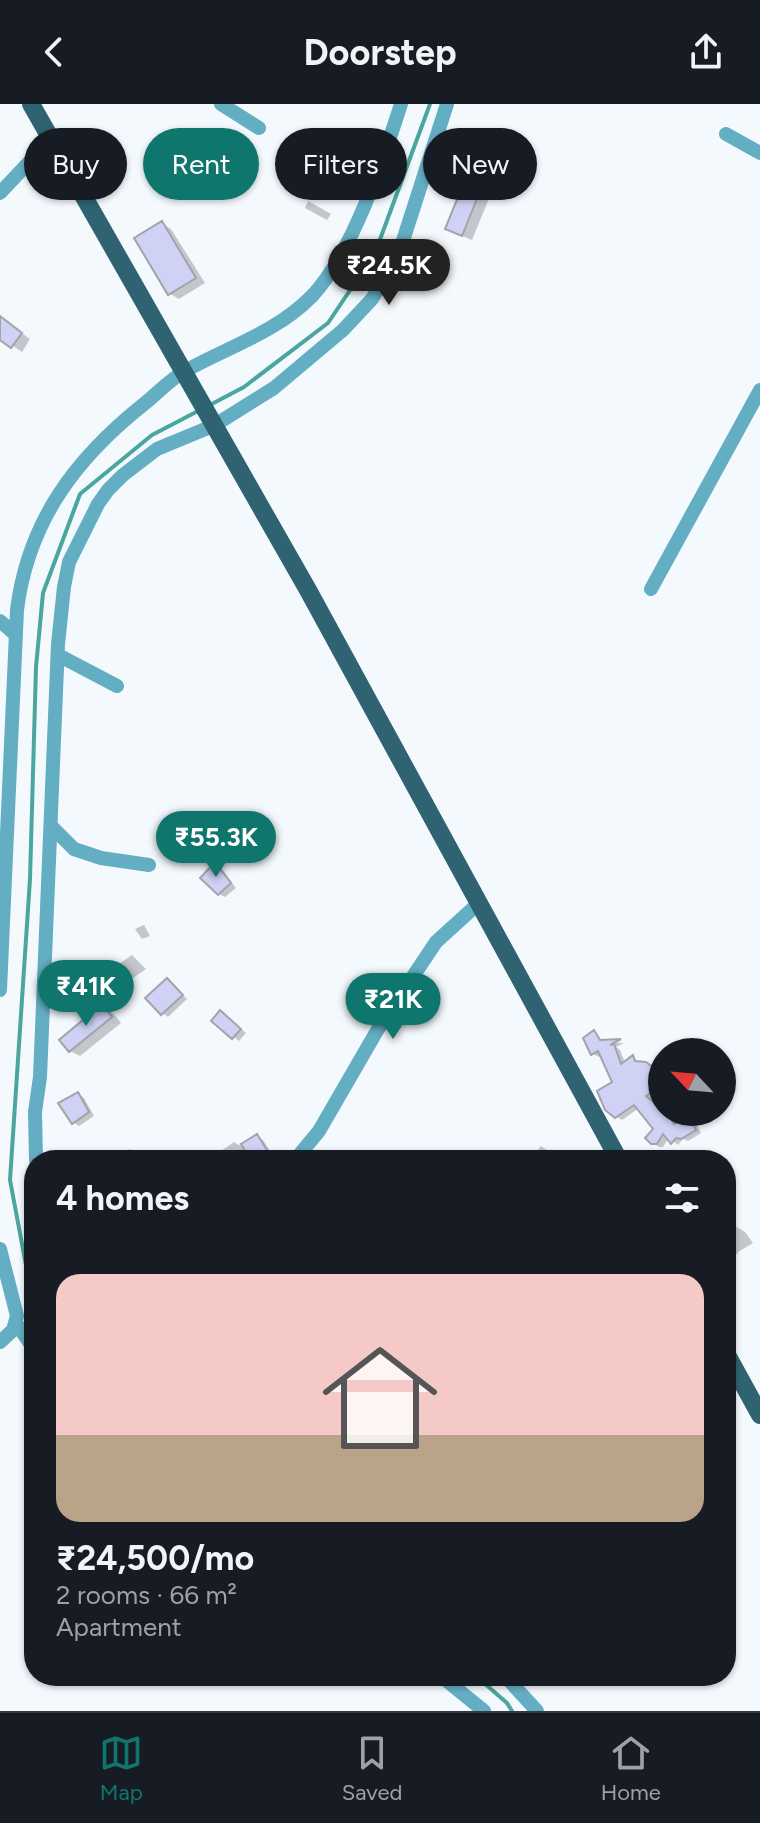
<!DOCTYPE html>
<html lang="en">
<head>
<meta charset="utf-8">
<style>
  body { margin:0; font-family:Figtree,sans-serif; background:#242831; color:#f1f3f6; height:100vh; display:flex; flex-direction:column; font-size:30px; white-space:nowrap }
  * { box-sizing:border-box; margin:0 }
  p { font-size:26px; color:#9ea1a6 }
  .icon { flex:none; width:44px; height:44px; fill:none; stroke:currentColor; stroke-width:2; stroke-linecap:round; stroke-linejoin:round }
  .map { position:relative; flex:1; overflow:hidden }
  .drawer { position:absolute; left:24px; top:1046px; width:712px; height:536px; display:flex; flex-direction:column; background:#171b24; border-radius:32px; box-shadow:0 2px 6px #0004 }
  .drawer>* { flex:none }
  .top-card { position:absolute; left:24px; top:24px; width:712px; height:72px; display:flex; gap:16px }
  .needle { width:52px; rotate:296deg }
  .fabs { position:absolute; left:648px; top:934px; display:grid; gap:16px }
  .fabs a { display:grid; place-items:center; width:88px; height:88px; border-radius:50%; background:#171b24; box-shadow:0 2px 6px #0004; font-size:40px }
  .price { position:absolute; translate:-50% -68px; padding:0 18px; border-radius:28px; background:#0f766e; color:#fff; font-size:26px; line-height:52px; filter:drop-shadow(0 2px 4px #0008) }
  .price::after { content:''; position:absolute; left:50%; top:48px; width:24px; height:18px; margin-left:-12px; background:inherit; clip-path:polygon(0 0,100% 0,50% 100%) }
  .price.selected { background:#222; color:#fff }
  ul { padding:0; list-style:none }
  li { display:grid; align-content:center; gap:16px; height:424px; padding:0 32px }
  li+li { border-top:2px solid #363941 }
  li span { display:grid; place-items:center; height:248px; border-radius:24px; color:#555 }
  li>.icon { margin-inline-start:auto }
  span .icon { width:144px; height:144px; fill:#fffc; stroke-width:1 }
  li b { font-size:34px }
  h2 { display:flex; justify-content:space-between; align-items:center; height:96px; padding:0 32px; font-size:34px }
  .pill { padding:0 28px; border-radius:36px; background:#171b24; box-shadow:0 2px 6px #0004; font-size:28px; line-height:72px }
  .pill.selected { background:#0f766e; color:#fff }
  header { display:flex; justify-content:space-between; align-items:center; height:104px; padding:0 32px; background:#171b24; font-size:36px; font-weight:700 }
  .menu { display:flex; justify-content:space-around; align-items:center; height:112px; border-top:2px solid #363941; background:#171b24; font-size:22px; color:#9ea1a6 }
  .menu a { display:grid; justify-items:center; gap:4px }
  .menu .selected { color:#0f766e }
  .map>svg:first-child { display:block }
  .shadow { fill:#0003 }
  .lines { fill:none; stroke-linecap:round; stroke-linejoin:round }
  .stream { stroke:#4aa69e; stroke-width:4 }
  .building { fill:#cfd2f4; stroke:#a3a3a9; stroke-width:2 }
  .minor { stroke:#64aec3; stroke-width:14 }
  .major { stroke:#2f6371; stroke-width:18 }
</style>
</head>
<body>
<header><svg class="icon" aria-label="back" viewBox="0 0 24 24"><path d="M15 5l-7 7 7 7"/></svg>Doorstep<svg class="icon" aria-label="share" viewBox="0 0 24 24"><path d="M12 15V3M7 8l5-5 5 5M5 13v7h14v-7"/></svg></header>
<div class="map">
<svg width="760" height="1607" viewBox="0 0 760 1607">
  <rect width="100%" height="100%" fill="#f4f9fe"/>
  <path class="shadow" d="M 179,53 L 185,57 L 199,79 L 179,92 L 173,88 Z
    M 361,61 L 370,65 L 366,76 L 356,71 Z
    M 472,63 L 497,75 L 472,136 L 457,130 Z
    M 308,97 L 331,110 L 327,116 L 305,104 Z
    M 162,119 L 171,125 L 205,179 L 179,195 L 169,189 Z
    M 0,213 L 30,235 L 22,248 L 0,233 Z
    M 215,761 L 221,764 L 236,784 L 225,793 L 219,790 Z
    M 144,821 L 150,832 L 142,835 L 135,825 Z
    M 132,851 L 146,865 L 133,874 L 119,860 Z
    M 167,876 L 187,895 L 168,913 L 162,909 Z
    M 103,903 L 112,908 L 121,919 L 80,952 L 70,947 Z
    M 227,912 L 246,929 L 239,937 L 214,917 Z
    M 594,928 L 603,938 L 624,939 L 616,943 L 620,946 L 625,959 L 633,954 L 662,971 L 662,989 L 650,996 L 677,1021 L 690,1015 L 696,1018 L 701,1029 L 688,1037 L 683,1035 L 678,1041 L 669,1033 L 663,1043 L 659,1043 L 653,1039 L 655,1025 L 639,1004 L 622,1016 L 616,1012 L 614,978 L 602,951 L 599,953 L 593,950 Z
    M 78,990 L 84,994 L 94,1012 L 79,1022 L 73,1018 Z
    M 257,1032 L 263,1036 L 276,1056 L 253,1056 L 249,1049 L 238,1056 L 222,1056 L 218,1049 L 234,1038 L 241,1042 Z
    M 541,1042 L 560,1055 L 559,1056 L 531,1056 Z
    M 130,1045 L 137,1049 L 141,1056 L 111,1056 Z
    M 726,1095 L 733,1107 L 730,1113 L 732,1124 L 735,1122 L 745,1128 L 753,1139 L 738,1148 L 738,1151 L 736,1149 L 730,1153 L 726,1151 Z"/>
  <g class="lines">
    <path class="stream" d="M 208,302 L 244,283 L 328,219 L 375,149 L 430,0
      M 34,1204 L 10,1076 L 30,775 L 36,563 L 43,489 L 80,390 L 152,331 L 200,306
      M 476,1572 L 507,1599 L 512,1607"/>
  </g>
  <path class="building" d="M 179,51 L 194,76 L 172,90 L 157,65 Z
    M 471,61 L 488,67 L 462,132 L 445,125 Z
    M 162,117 L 196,174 L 168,191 L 134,134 Z
    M 0,212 L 22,229 L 11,244 L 0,236 Z
    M 215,758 L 231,779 L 218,791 L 200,774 Z
    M 167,874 L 183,891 L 161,911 L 145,894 Z
    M 102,900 L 112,913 L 69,948 L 59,936 Z
    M 220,906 L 241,925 L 232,935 L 211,917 Z
    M 594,926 L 600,936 L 621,935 L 610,941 L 614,940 L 621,960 L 633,951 L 635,957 L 646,958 L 662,970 L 662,982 L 646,992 L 662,1005 L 662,1008 L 669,1011 L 674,1020 L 690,1013 L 696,1026 L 681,1035 L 676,1034 L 671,1040 L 663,1030 L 657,1040 L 651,1040 L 645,1034 L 653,1025 L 634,1001 L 615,1014 L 605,1006 L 597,987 L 612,978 L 598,947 L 591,951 L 583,934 Z
    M 78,988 L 89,1008 L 72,1020 L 58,999 Z
    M 257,1030 L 273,1056 L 251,1056 L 241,1040 Z"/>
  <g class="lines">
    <path class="minor" d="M 221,0 L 259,24
      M 726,30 L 760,49
      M 0,89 L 51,35
      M 651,485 L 760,286
      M 0,517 L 16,531
      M 58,551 L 117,582
      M 51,722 L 74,745 L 101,754 L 149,761
      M 0,886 L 17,506 C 28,417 76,354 144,300 C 158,289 171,274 187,266 C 230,242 277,228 312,192 C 352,150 383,56 401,0
      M 36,1056 L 35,1008 L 40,973 L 58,540 L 64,483 L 69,458 L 98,400 L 108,386 L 123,371 L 157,345 L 215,321 L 274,284 L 343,226 L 372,195 L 399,149 L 447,0
      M 295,1056 L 319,1027 L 378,925 L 436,838 L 479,799
      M 0,1145 L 17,1212 L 13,1226 L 0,1238
      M 16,1219 L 34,1245
      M 441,1572 L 484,1607
      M 505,1572 L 537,1607"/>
    <path class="major" d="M 31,0 L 308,486 L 619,1056
      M 726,1249 L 760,1311"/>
  </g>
</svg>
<div class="fabs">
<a><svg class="needle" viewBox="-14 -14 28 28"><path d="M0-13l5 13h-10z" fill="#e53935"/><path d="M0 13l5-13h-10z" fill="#9ea1a6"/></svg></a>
</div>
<b class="price selected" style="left:389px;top:203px">₹24.5K</b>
<b class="price" style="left:216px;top:775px">₹55.3K</b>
<b class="price" style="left:86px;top:924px">₹41K</b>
<b class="price" style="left:393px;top:937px">₹21K</b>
<div class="top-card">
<a class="pill">Buy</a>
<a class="pill selected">Rent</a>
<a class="pill">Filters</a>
<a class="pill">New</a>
</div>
<section class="drawer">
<h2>4 homes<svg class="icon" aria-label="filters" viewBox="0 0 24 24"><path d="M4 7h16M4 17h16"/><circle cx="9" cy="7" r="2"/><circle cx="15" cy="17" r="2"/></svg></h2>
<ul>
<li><span style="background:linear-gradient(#f6c9c9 65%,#b9a48a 0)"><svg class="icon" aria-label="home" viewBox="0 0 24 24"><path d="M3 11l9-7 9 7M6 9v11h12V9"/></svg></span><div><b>₹24,500/mo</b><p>2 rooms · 66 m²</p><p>Apartment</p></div></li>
</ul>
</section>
</div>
<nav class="menu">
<a class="selected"><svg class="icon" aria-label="map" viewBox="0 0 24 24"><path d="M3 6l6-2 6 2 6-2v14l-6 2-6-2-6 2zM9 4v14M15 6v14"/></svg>Map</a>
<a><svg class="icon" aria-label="saved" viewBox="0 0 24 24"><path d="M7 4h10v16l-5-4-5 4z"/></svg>Saved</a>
<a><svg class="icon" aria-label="home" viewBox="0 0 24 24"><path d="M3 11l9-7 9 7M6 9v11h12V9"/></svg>Home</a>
</nav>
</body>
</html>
